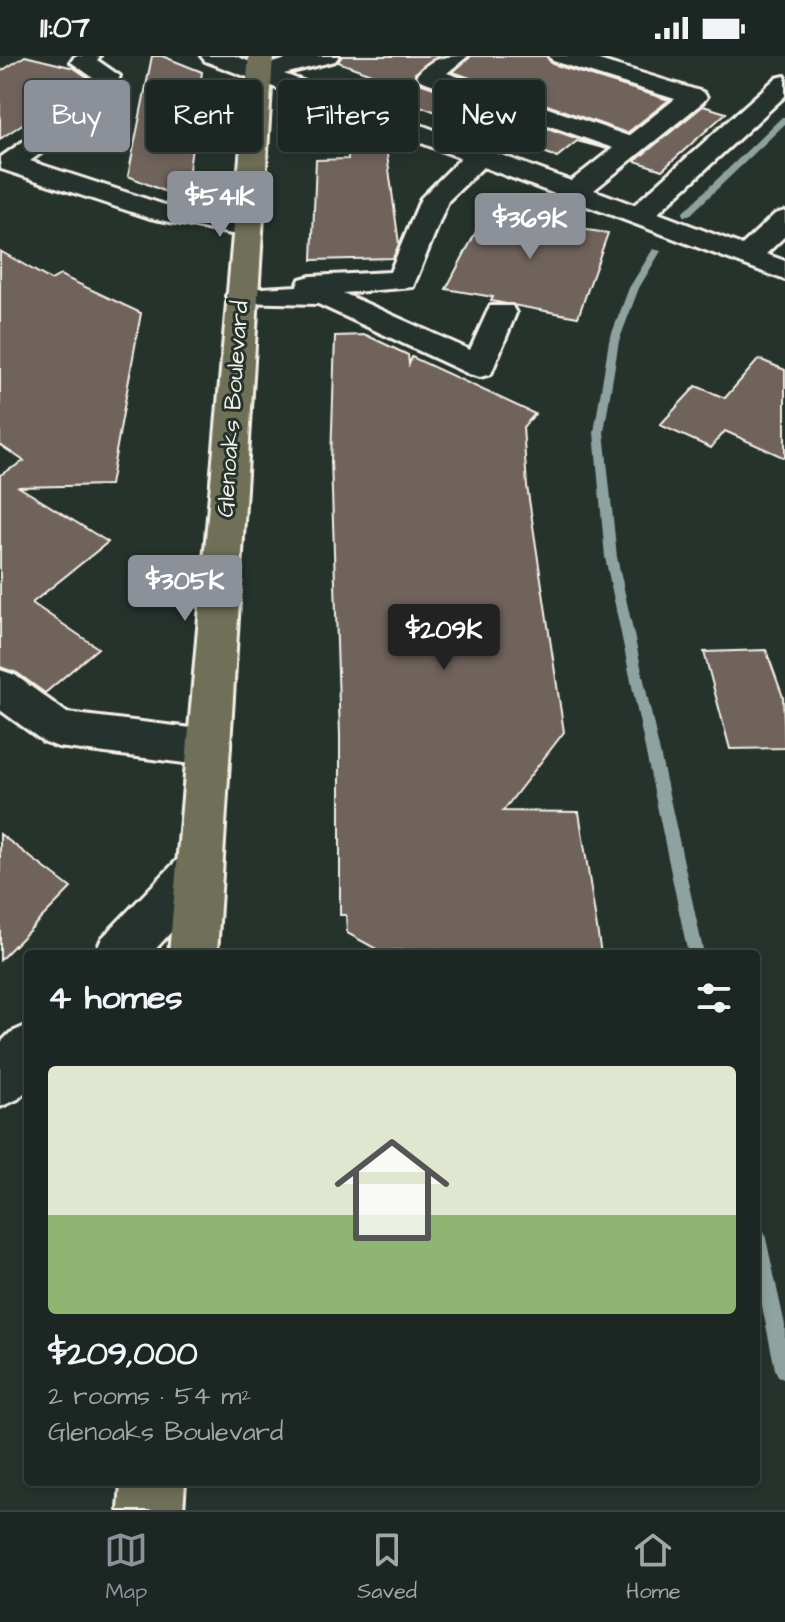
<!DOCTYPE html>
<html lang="en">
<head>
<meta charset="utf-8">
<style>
  body { margin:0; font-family:"Architects Daughter",sans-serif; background:#29322f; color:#f1f3f6; height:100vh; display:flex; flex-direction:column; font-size:30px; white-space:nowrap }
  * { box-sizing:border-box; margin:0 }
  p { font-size:26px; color:#a0a5a5 }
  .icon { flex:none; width:44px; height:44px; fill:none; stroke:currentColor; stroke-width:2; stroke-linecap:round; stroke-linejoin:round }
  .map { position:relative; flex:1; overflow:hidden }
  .panel { position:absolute; left:24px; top:894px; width:736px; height:536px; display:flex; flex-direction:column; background:#1c2622; border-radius:8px; box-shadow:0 4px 12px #0003,0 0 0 2px #3a4340 }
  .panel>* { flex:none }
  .hud { position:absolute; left:24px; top:24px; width:738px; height:72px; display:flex; gap:16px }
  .price { position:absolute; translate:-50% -68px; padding:0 18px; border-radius:8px; background:#8c9099; color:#fff; font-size:26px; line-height:52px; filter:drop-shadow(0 2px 4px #0008) }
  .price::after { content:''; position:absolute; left:50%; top:48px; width:24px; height:18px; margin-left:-12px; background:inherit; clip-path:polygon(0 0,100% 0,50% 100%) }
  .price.selected { background:#222; color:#fff }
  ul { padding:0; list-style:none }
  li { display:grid; align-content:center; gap:16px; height:424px; padding:0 24px }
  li+li { border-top:2px solid #3a4340 }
  li span { display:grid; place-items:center; height:248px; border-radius:8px; color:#555 }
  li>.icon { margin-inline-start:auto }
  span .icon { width:144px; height:144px; fill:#fffc; stroke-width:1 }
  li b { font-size:34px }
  h2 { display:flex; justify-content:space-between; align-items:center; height:96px; padding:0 24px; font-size:34px }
  .chip { padding:0 28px; border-radius:8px; background:#1c2622; box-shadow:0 4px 12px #0003,0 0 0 2px #3a4340; font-size:28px; line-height:72px }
  .chip.selected { background:#8c9099; color:#fff }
  .status { display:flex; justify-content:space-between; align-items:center; height:56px; padding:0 40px; background:#1c2622; direction:ltr }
  .status svg { height:22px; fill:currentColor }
  .dock { display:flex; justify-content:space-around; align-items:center; height:112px; border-top:2px solid #3a4340; background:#1c2622; font-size:22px; color:#a0a5a5 }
  .dock a { display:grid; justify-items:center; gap:4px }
  .dock .selected { color:#8c9099 }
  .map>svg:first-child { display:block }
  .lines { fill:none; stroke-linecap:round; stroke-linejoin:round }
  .stream { fill:#8ea2a0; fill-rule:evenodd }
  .building { fill:#6f635b; stroke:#f4f1e8; stroke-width:2 }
  .minor-casing { stroke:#f4f1e8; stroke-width:6 }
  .major-casing { stroke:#f4f1e8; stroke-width:6 }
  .minor { fill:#26332d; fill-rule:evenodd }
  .major { fill:#706f59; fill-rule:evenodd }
  .labels { text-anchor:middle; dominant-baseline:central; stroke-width:6; stroke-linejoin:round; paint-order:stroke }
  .street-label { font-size:24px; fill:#f4f1e8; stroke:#26332d }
</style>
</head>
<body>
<div class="status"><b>11:07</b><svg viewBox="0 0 49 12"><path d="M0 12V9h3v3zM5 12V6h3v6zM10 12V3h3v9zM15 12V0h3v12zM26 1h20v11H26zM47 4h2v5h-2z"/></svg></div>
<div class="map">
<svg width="785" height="1454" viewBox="0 0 785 1454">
  <rect width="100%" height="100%" fill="#26332d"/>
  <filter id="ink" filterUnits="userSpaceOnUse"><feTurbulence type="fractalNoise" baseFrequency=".0125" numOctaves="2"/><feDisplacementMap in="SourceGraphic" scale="16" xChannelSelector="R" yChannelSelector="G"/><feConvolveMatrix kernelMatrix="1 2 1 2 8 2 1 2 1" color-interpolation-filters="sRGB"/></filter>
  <g filter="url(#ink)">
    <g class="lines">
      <path class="stream" d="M 782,61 L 785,61 L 785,68 L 689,160 L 683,160 L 683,156 Z
        M 653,193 L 661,195 L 639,232 L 619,285 L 604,376 L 617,501 L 704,898 L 688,898 L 605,501 L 594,376 L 609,285 L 629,232 Z
        M 756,1169 L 762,1172 L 765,1178 L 785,1269 L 785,1323 L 778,1320 L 775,1313 L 756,1221 Z"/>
    </g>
    <path class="building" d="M 25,0 L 74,12 L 90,23 L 0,83 L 0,16 Z
      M 152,0 L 162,0 L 202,16 L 185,144 L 128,120 Z
      M 342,0 L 439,0 L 415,17 L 419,27 L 607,93 L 577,85 L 557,101 L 377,34 L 384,29 L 375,26 L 382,22 L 338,6 Z
      M 471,0 L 546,0 L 552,8 L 669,44 L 627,77 L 453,16 Z
      M 703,50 L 726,57 L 662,114 L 635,105 Z
      M 386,91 L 399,188 L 393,202 L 312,204 L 316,104 L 348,103 L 348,92 Z
      M 490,149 L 542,158 L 541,161 L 582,168 L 580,173 L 608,177 L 578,261 L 491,245 L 493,241 L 446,233 Z
      M 0,195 L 51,224 L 60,219 L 141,257 L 110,429 L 19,431 L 108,486 L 32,547 L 98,592 L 45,637 L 17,617 L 0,611 L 0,419 L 24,405 L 0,389 Z
      M 366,279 L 408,299 L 409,308 L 412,301 L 535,358 L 523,371 L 527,430 L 564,676 L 503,755 L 579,756 L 601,898 L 440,898 L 439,893 L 380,895 L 347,877 L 346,859 L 340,859 L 340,679 L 331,405 L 335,280 Z
      M 759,303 L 785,314 L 785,402 L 725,375 L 711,392 L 660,369 L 696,330 L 725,342 Z
      M 766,594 L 783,641 L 785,692 L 730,693 L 704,596 Z
      M 0,778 L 71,832 L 0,904 Z"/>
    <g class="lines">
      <g class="minor-casing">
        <path id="minor" d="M 75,0 L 100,0 L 97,4 L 120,20 L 106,50 L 30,105 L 165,149 L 257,166 L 261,172 L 257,178 L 247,181 L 150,162 L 1,113 L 1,101 L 86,41 L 95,23 L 71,6 Z
          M 201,0 L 235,0 L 261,10 L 298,0 L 339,0 L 335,5 L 284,18 L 571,125 L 613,92 L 420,24 L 417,19 C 431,1 447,0 468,0 L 447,17 L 628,80 L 675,43 L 553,5 L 549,0 L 586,0 L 703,36 L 707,41 L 703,46 L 594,134 L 634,149 L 776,22 L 785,20 L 785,40 L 658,157 L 742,189 L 775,158 L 785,155 L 785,180 L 766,198 L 785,205 L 785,224 L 483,111 L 448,145 L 413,231 L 343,237 L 470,294 L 490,250 L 512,250 L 516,257 L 491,318 L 480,321 L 469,318 L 318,248 L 230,246 L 226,240 L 230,234 L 297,230 L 300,223 L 311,220 L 390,216 L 421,142 L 461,102 L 205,5 Z
          M 0,614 L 15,619 L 67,657 L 208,674 L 223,679 L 230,692 L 223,705 L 208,710 L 58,691 L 43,685 L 0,654 Z
          M 199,792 L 215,798 L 222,813 L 215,828 L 151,898 L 95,898 L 102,882 L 183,798 Z
          M 28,969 L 28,1033 L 18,1043 L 0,1051 L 0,987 L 10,977 Z"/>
      </g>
      <g class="major-casing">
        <path id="major" d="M 249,0 L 273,0 L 217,898 L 169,898 Z
          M 121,1426 L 185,1426 L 183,1454 L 119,1454 Z"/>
      </g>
      <use href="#minor" class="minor"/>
      <use href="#major" class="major"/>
    </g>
  </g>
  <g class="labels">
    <g class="street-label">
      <text transform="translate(233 353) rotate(-86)">Glenoaks Boulevard</text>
    </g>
  </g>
</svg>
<b class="price" style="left:220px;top:183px">$541K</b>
<b class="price" style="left:530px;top:205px">$369K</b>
<b class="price" style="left:185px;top:567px">$305K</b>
<b class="price selected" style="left:444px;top:616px">$209K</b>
<div class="hud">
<a class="chip selected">Buy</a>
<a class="chip">Rent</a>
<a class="chip">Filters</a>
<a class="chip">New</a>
</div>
<section class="panel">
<h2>4 homes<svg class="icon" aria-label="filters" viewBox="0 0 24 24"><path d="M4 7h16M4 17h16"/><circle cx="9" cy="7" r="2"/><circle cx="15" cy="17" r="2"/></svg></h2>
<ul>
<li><span style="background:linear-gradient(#dfe7d0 60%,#8fb573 0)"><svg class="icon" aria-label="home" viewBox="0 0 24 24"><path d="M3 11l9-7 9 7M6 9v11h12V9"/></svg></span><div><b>$209,000</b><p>2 rooms · 54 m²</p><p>Glenoaks Boulevard</p></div></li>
</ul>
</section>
</div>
<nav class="dock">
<a class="selected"><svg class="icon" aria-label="map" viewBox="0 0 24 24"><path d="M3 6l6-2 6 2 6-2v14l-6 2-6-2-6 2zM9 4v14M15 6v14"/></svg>Map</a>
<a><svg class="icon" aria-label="saved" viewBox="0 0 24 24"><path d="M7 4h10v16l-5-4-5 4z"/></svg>Saved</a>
<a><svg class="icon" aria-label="home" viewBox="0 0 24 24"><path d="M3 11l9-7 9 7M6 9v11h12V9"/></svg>Home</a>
</nav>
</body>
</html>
